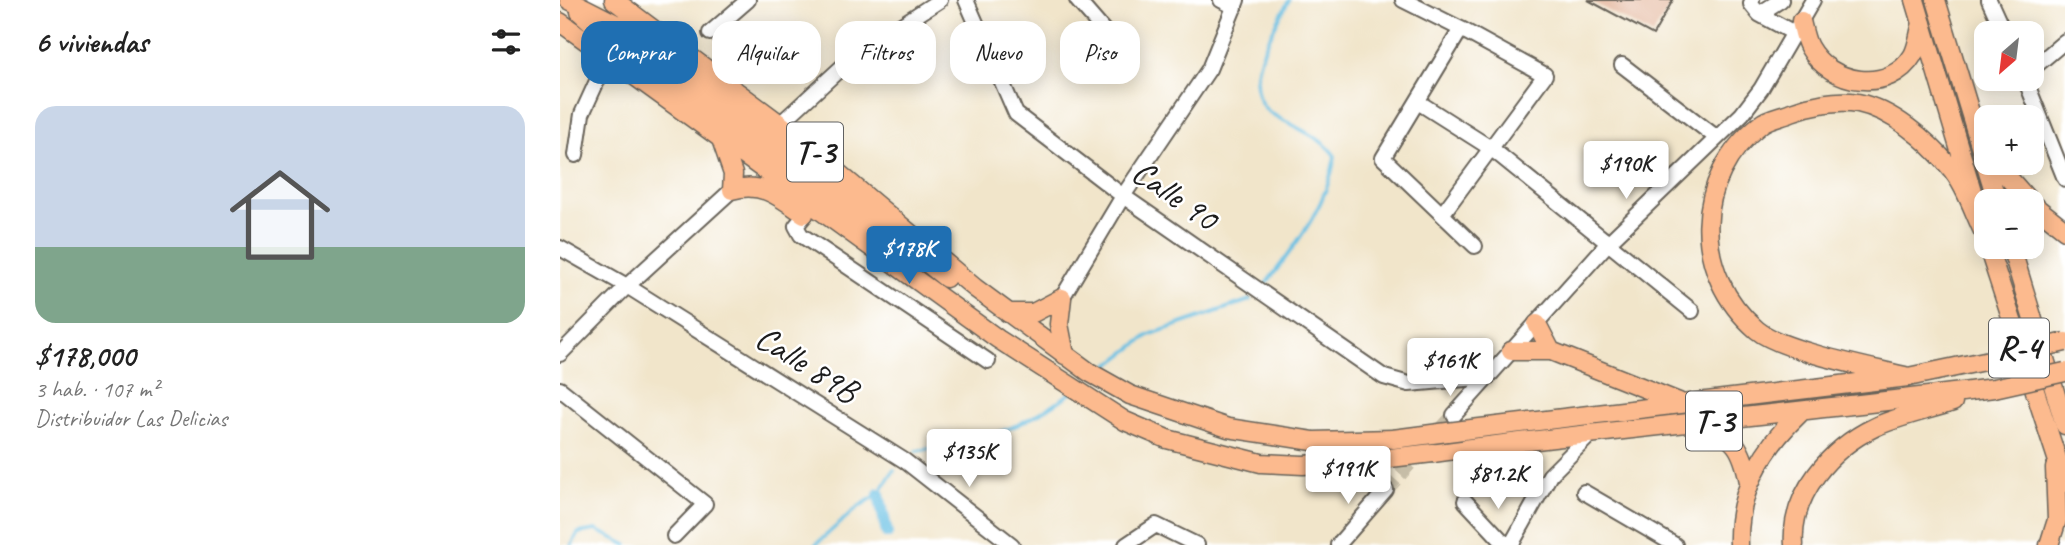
<!DOCTYPE html>
<html lang="es">
<head>
<meta charset="utf-8">
<style>
  body { margin:0; font-family:Caveat,sans-serif; background:#f6f6f6; color:#222; height:100vh; display:flex; flex-direction:column; font-size:26px; white-space:nowrap }
  * { box-sizing:border-box; margin:0 }
  p { font-size:23px; color:#767676 }
  .icon { flex:none; width:38px; height:38px; fill:none; stroke:currentColor; stroke-width:2; stroke-linecap:round; stroke-linejoin:round }
  .map { position:relative; flex:1; overflow:hidden }
  .sheet { display:flex; flex-direction:column; background:#fff; width:560px }
  .sheet>* { flex:none }
  .top-card { position:absolute; left:21px; top:21px; width:665px; height:63px; display:flex; gap:14px }
  .needle { width:46px; rotate:208deg }
  .controls { position:absolute; left:1414px; top:21px; display:grid; gap:14px }
  .controls a { display:grid; place-items:center; width:70px; height:70px; border-radius:14px; background:#fff; box-shadow:0 4px 18px #0003; font-size:35px }
  .price { position:absolute; translate:-50% -60px; padding:0 16px; border-radius:7px; background:#fff; color:#222; font-size:23px; line-height:46px; filter:drop-shadow(0 2px 4px #0008) }
  .price::after { content:''; position:absolute; left:50%; top:42px; width:21px; height:16px; margin-left:-10px; background:inherit; clip-path:polygon(0 0,100% 0,50% 100%) }
  .price.active { background:#1f6fb2; color:#fff }
  ul { padding:0; list-style:none }
  li { display:grid; align-content:center; gap:14px; height:371px; padding:0 35px }
  li span { display:grid; place-items:center; height:217px; border-radius:21px; color:#555 }
  li>.icon { margin-inline-start:auto }
  span .icon { width:126px; height:126px; fill:#fffc; stroke-width:1 }
  li b { font-size:30px }
  h2 { display:flex; justify-content:space-between; align-items:center; height:84px; padding:0 35px; font-size:30px }
  .chip { padding:0 24px; border-radius:21px; background:#fff; box-shadow:0 4px 18px #0003; font-size:24px; line-height:63px }
  .chip.active { background:#1f6fb2; color:#fff }
  main { display:flex; flex:1; min-height:0 }
  .map>svg:first-child { display:block }
  .lines { fill:none; stroke-linecap:round; stroke-linejoin:round }
  .stream { stroke:#66bfe3; stroke-width:3.5 }
  .canal { stroke:#66bfe3; stroke-width:12 }
  .building { fill:#e0ab8d }
  .minor-tunnel { stroke:#c6bda7; stroke-width:14; stroke-dasharray:14 7; stroke-linecap:butt }
  .minor-casing { stroke:#676259; stroke-width:18 }
  .major-casing { stroke:#676259; stroke-width:21 }
  .minor { stroke:#fff; stroke-width:14 }
  .major { stroke:#fcba8e; stroke-width:18 }
  .major-bridge-casing { stroke:#676259; stroke-width:21; stroke-linecap:butt }
  .major-bridge { stroke:#fcba8e; stroke-width:18 }
  .labels { text-anchor:middle; dominant-baseline:central; stroke-width:5; stroke-linejoin:round; paint-order:stroke }
  .shield { fill:#fff; stroke:#606060; stroke-width:2 }
  .shield-label { font-size:33px; font-weight:bold; fill:#1c1c1c }
  .street-label { font-size:35px; fill:#1c1c1c; stroke:#fff }
</style>
</head>
<body>
<main>
<section class="sheet">
<h2>6 viviendas<svg class="icon" aria-label="filters" viewBox="0 0 24 24"><path d="M4 7h16M4 17h16"/><circle cx="9" cy="7" r="2"/><circle cx="15" cy="17" r="2"/></svg></h2>
<ul>
<li><span style="background:linear-gradient(#c9d6e8 65%,#7fa58c 0)"><svg class="icon" aria-label="home" viewBox="0 0 24 24"><path d="M3 11l9-7 9 7M6 9v11h12V9"/></svg></span><div><b>$178,000</b><p>3 hab. · 107 m²</p><p>Distribuidor Las Delicias</p></div></li>
</ul>
</section>
<div class="map">
<svg width="1505" height="545" viewBox="0 0 1505 545">
  <rect width="100%" height="100%" fill="#fff"/>
  <filter id="ink" filterUnits="userSpaceOnUse"><feTurbulence type="fractalNoise" baseFrequency=".0143" numOctaves="2"/><feDisplacementMap in="SourceGraphic" scale="14" xChannelSelector="R" yChannelSelector="G"/><feConvolveMatrix kernelMatrix="1 2 1 2 8 2 1 2 1" color-interpolation-filters="sRGB"/></filter>
  <filter id="wash" filterUnits="userSpaceOnUse"><feTurbulence type="fractalNoise" baseFrequency=".00686" numOctaves="4" result="noise"/><feDisplacementMap in="SourceGraphic" scale="28" xChannelSelector="R" yChannelSelector="G"/><feGaussianBlur stdDeviation="1.57" result="paint"/><feColorMatrix in="noise" values="0 0 0 0 0 0 0 0 0 0 0 0 0 0 0 0 0 1.4 0 .05"/><feComposite in="paint" operator="in"/></filter>
  <g filter="url(#wash)">
    <rect width="100%" height="100%" fill="#f1e5ca"/>
    <g class="lines">
      <path class="stream" d="M 706,284 C 736,244 767,207 775,156 C 764,140 748,134 731,124 C 723,120 710,115 704,107 C 681,77 715,28 729,0
        M 541,371 L 589,335 L 690,300
        M 356,451 C 422,441 457,432 512,392
        M 12,545 L 18,533 L 36,530 L 67,545
        M 255,545 L 298,507 L 319,494 L 334,470"/>
      <path class="canal" d="M 319,494 L 327,533"/>
    </g>
    <g id="blocks">
      <path class="building" d="M 1028,0 L 1113,0 L 1093,35 Z"/>
    </g>
  </g>
  <g filter="url(#ink)">
    <use href="#blocks" fill-opacity="0" stroke="#676259" stroke-width="2"/>
    <g class="lines">
      <path class="minor-tunnel" d="M 826,490 L 894,415"/>
      <g class="minor-casing">
        <path id="minor" d="M 406,0 L 456,114 L 563,196 L 824,377 L 849,384 L 928,377
          M 517,0 L 551,39
          M 661,0 L 675,7
          M 843,0 L 901,29
          M 1192,0 L 1191,4 L 1199,14 L 1234,33
          M 1429,0 L 1444,33
          M 1199,14 L 1221,0
          M 150,33 L 188,0
          M 1062,65 L 1157,138
          M 1472,69 L 1505,41
          M 1465,79 L 1505,179
          M 858,102 L 932,149 L 1132,311
          M 220,124 L 295,55 L 380,0
          M 16,155 L 22,114 L 48,57
          M 883,213 L 985,75 L 901,29 L 823,158 L 915,246
          M 245,215 L 236,226 L 241,235 L 428,361
          M 0,248 L 67,286 L 345,461 L 452,545
          M 502,298 L 563,196 L 649,69 L 677,0
          M 0,354 L 67,286 L 172,190
          M 0,389 L 145,504 L 114,536
          M 894,415 L 1049,242 L 1182,114 L 1201,89 L 1253,0
          M 1024,492 L 1115,545
          M 905,501 L 946,545
          M 566,545 L 596,525 L 637,545
          M 778,545 L 826,490
          M 951,545 L 990,475 L 1033,432"/>
      </g>
      <g class="major-casing">
        <path id="major" d="M 9,0 L 62,27 L 211,138 L 386,278
          M 54,0 L 220,124 L 415,288 L 529,372 L 570,395 L 668,428 L 753,441 L 833,439
          M 1355,0 L 1412,191
          M 1376,0 L 1437,201
          M 20,12 C 111,97 226,155 316,240
          M 1241,21 C 1243,29 1245,40 1249,47 C 1270,85 1330,94 1353,55 C 1358,46 1359,33 1362,23
          M 0,22 L 438,339 L 565,421 L 607,439 L 701,463 L 743,465 L 804,461
          M 161,139 L 173,174 L 172,190 C 202,181 220,197 244,214
          M 1440,163 L 1446,175 L 1469,201
          M 1472,204 L 1505,230
          M 1428,247 L 1505,483
          M 1451,247 L 1505,425
          M 502,298 L 499,324 L 505,355
          M 448,313 L 473,313 L 502,298
          M 977,324 L 991,351
          M 951,351 L 991,351 L 1119,402
          M 1348,377 C 1313,368 1222,351 1197,330 C 1131,274 1132,177 1201,124 C 1208,118 1222,116 1231,112 C 1250,105 1277,99 1298,103 C 1332,110 1367,140 1389,166 C 1404,183 1413,210 1423,231
          M 1144,422 C 1175,439 1182,446 1189,482
          M 903,430 L 1348,377 L 1434,359
          M 873,453 C 1060,428 1247,412 1434,388
          M 1179,545 C 1177,492 1203,448 1240,413
          M 1234,545 C 1230,494 1271,448 1315,427 C 1339,416 1368,410 1393,402
          M 1489,545 L 1497,520 L 1495,468"/>
      </g>
      <use href="#minor" class="minor"/>
      <use href="#major" class="major"/>
      <g class="major-bridge-casing">
        <path id="major-bridge" d="M 1434,359 L 1505,342
          M 1434,388 L 1505,372
          M 833,439 L 903,430
          M 804,461 L 873,453"/>
      </g>
      <use href="#major-bridge" class="major-bridge"/>
    </g>
  </g>
  <g class="labels">
    <g class="shield">
      <rect x="227" y="122.5" width="56" height="59" rx="5"/>
      <rect x="1429" y="318.5" width="60" height="59" rx="5"/>
      <rect x="1126" y="391.5" width="56" height="59" rx="5"/>
    </g>
    <g class="shield-label">
      <text x="255" y="152">T-3</text>
      <text x="1459" y="348">R-4</text>
      <text x="1154" y="421">T-3</text>
    </g>
    <g class="street-label">
      <text transform="translate(615 195) rotate(35)">Calle 90</text>
      <text transform="translate(247 364) rotate(32)">Calle 89B</text>
    </g>
  </g>
</svg>
<div class="controls">
<a><svg class="needle" viewBox="-14 -14 28 28"><path d="M0-13l5 13h-10z" fill="#e53935"/><path d="M0 13l5-13h-10z" fill="#767676"/></svg></a>
<a>+</a>
<a>−</a>
</div>
<b class="price" style="left:1066px;top:201px">$190K</b>
<b class="price active" style="left:349px;top:286px">$178K</b>
<b class="price" style="left:890px;top:398px">$161K</b>
<b class="price" style="left:409px;top:489px">$135K</b>
<b class="price" style="left:788px;top:506px">$191K</b>
<b class="price" style="left:938px;top:511px">$81.2K</b>
<div class="top-card">
<a class="chip active">Comprar</a>
<a class="chip">Alquilar</a>
<a class="chip">Filtros</a>
<a class="chip">Nuevo</a>
<a class="chip">Piso</a>
</div>
</div>
</main>
</body>
</html>
